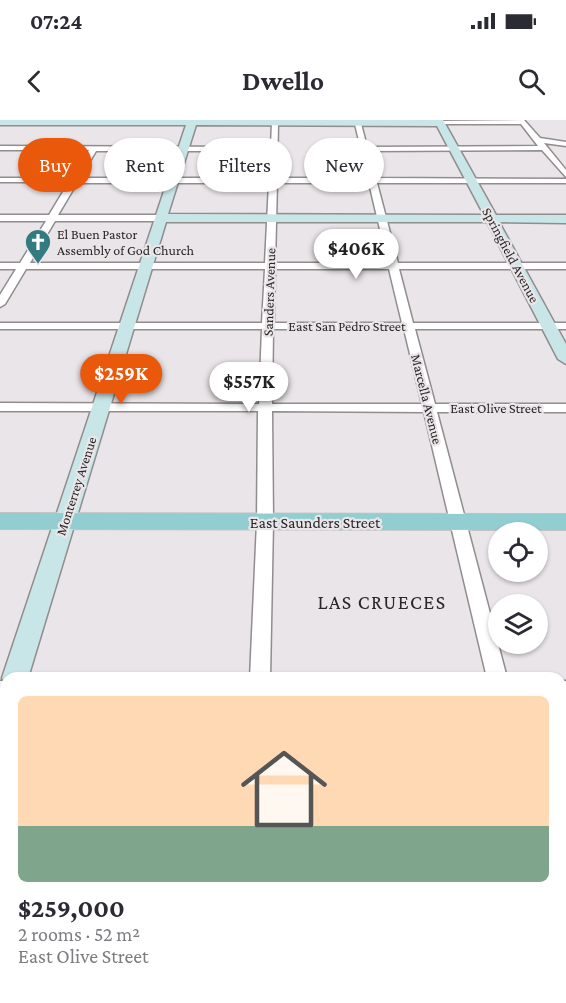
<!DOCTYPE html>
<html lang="en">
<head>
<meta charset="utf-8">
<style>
  body { margin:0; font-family:"Crimson Pro",serif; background:#f2f2f3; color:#2b2b33; height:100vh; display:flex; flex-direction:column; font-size:22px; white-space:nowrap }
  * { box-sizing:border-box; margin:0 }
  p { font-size:20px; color:#7c7c81 }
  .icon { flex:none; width:33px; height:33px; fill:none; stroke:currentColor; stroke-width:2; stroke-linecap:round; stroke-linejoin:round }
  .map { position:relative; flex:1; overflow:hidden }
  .side { position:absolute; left:0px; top:552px; width:567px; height:332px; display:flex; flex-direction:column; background:#fff; border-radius:18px 18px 0 0; box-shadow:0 2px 4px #0004 }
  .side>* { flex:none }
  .hud { position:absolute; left:18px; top:18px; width:531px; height:54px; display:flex; gap:12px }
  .buttons { position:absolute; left:488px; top:402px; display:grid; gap:12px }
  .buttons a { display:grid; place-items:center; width:60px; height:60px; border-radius:50%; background:#fff; box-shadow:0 2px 4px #0004; font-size:30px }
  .price { position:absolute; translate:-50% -51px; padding:0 14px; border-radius:21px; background:#fff; color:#222; font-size:20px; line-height:39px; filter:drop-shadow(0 2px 3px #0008) }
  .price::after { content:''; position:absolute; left:50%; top:36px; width:18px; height:14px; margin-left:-9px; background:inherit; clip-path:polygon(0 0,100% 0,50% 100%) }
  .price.on { background:#ea580c; color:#fff }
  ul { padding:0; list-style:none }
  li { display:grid; align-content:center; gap:12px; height:318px; padding:0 18px }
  li span { display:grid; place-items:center; height:186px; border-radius:9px; color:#555 }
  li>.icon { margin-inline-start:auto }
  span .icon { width:108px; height:108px; fill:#fffc; stroke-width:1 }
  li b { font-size:26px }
  .chip { padding:0 21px; border-radius:27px; background:#fff; box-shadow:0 2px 4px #0004; font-size:21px; line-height:54px }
  .chip.on { background:#ea580c; color:#fff }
  .status { display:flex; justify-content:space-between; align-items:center; height:42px; padding:0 30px; background:#fff; direction:ltr }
  .status svg { height:16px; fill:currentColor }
  header { display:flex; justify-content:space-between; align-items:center; height:78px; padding:0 18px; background:#fff; font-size:27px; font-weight:700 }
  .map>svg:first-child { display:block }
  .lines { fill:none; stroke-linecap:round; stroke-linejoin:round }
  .street-casing { stroke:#918c8e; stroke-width:3 }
  .secondary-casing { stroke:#918c8e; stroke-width:3 }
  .primary-casing { stroke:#c3c2c3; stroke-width:2 }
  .street { fill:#fff; fill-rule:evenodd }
  .secondary { fill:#c8e6e8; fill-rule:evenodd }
  .primary { fill:#92cdd2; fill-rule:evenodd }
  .labels { text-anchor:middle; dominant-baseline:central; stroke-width:4.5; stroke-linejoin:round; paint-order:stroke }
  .far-poi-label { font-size:14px; fill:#282627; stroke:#eae5e8; text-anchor:start }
  .far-street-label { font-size:14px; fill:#282627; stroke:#eae5e8 }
  .street-label { font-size:16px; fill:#282627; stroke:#eae5e8 }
  .quarter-label { font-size:20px; letter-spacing:1.5px; fill:#282627; stroke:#eae5e8 }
</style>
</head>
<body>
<div class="status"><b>07:24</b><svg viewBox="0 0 49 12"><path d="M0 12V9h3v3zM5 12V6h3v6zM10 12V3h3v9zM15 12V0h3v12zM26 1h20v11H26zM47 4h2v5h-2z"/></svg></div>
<header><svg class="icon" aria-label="back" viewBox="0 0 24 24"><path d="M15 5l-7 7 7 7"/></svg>Dwello<svg class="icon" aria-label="search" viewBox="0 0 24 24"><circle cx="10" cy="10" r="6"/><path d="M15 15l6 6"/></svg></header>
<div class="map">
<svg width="566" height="883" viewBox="0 0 566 883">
  <rect width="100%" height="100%" fill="#eae5e8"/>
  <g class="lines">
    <g class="street-casing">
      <path id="street" d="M 275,0 L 278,2 L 277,58 L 368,58 L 354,0 L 360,0 L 367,27 L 538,26 L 521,4 L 438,4 L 440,1 L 524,0 L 540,18 L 566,22 L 566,26 L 544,23 L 566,50 L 566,57 L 542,30 L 368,31 L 376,58 L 566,59 L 566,63 L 377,63 L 398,143 L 566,143 L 566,149 L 399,149 L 413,203 L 566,203 L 566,209 L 415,209 L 435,284 L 566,284 L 566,292 L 437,292 L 507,558 L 487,558 L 424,292 L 272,291 L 273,402 L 270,558 L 250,558 L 257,402 L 258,291 L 0,291 L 0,283 L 259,284 L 262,209 L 0,209 L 0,203 L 262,203 L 265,149 L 26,149 L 5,184 L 0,187 L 0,175 L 16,149 L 0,149 L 0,143 L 20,143 L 46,101 L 0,101 L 0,95 L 49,95 L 69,62 L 0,62 L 0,58 L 72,58 L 89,30 L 0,30 L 0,26 L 271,27 L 272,2 ZM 96,31 L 270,31 L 269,58 L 80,58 ZM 77,63 L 269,63 L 265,143 L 30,143 L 55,101 L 162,101 L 166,98 L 162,95 L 58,95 ZM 277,63 L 369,63 L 388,143 L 275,143 ZM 275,149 L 389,149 L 402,203 L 274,203 ZM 273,209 L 404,209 L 422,284 L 272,284 Z
        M 0,561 L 6,561 L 6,577 L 0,577 Z
        M 561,561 L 566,561 L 566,577 L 561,577 Z
        M 561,807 L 566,810 L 566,871 L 561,871 Z
        M 0,842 L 6,843 L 6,869 L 0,868 Z
        M 236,878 L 262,878 L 262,883 L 236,883 Z"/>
    </g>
    <g class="secondary-casing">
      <path id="secondary" d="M 0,0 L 443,0 L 496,95 L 566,95 L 566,103 L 499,102 L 566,224 L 566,244 L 558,239 L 487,102 L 166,102 L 28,558 L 6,558 L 6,566 L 2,558 L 186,5 L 0,5 ZM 196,5 L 437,6 L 484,95 L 168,94 Z
        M 6,573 L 6,614 L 0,616 L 0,575 Z"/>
    </g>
    <g class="primary-casing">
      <path id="primary" d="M 0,393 L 566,394 L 566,410 L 0,409 Z"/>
    </g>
    <use href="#street" class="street"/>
    <use href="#secondary" class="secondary"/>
    <use href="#primary" class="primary"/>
  </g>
  <defs>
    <g id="church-pin" transform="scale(1.35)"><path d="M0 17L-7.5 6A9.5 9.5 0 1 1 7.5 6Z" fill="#327b80" stroke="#eae5e8"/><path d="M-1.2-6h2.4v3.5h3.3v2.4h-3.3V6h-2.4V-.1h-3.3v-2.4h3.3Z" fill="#fff"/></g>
  </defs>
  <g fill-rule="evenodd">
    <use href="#church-pin" x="38" y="122"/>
  </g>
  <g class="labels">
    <g class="far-poi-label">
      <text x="57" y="114">El Buen Pastor<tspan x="57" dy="16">Assembly of God Church</tspan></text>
    </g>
    <g class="far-street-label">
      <text transform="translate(511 135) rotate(62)">Springfield Avenue</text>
      <text transform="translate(269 172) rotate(-88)">Sanders Avenue</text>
      <text x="347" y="206">East San Pedro Street</text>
      <text transform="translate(427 279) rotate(76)">Marcella Avenue</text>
      <text x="496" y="288">East Olive Street</text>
      <text transform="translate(76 366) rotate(-72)">Monterrey Avenue</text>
    </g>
    <g class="street-label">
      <text x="315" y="402">East Saunders Street</text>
    </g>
    <g class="quarter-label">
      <text x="382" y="482">LAS CRUECES</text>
    </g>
  </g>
</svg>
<div class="buttons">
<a><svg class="icon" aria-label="locate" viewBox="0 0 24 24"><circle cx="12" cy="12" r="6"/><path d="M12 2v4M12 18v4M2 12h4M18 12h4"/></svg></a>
<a><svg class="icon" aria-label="layers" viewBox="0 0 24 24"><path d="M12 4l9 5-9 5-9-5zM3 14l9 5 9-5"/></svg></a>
</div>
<b class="price" style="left:356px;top:160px">$406K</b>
<b class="price on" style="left:121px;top:285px">$259K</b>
<b class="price" style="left:249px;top:293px">$557K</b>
<div class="hud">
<a class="chip on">Buy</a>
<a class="chip">Rent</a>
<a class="chip">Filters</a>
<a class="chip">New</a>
</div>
<section class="side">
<ul>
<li><span style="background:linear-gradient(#ffd9b3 70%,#7fa58c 0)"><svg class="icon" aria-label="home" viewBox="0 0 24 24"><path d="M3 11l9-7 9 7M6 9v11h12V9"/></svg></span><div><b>$259,000</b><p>2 rooms · 52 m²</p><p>East Olive Street</p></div></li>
</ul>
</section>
</div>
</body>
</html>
